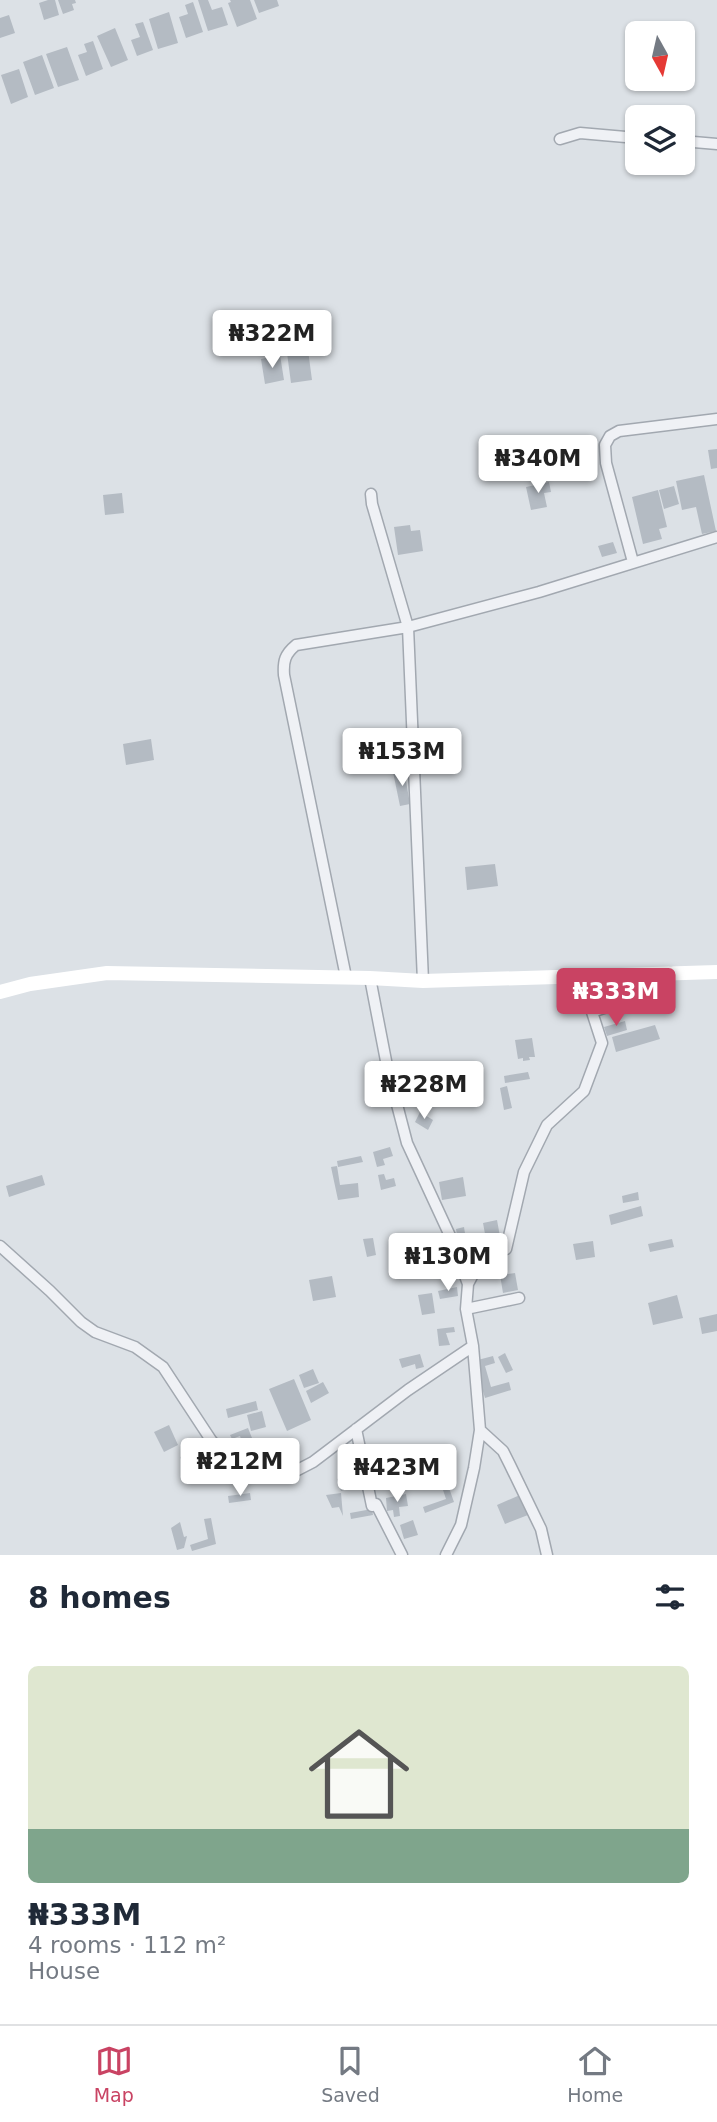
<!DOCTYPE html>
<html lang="en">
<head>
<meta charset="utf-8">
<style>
  body { margin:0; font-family:"DejaVu Sans",sans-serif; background:#f2f2f3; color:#1f2937; height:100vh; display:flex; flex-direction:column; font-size:26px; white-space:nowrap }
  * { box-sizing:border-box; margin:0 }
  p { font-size:23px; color:#747a83 }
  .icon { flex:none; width:38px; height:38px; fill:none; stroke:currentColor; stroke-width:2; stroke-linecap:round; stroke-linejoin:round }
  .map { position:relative; height:1555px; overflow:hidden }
  .panel { display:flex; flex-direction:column; background:#fff; flex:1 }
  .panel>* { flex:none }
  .needle { width:46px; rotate:172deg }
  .buttons { position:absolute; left:625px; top:21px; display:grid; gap:14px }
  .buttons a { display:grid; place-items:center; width:70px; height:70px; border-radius:10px; background:#fff; box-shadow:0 2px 5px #0004; font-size:35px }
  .price { position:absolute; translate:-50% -60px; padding:0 16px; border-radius:7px; background:#fff; color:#222; font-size:23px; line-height:46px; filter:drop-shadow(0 2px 4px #0008) }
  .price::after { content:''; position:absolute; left:50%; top:42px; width:21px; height:16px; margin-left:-10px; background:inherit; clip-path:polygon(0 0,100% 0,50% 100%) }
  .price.current { background:#c94363; color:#fff }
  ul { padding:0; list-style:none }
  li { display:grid; align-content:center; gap:14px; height:371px; padding:0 28px }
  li+li { border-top:2px solid #e0e1e3 }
  li span { display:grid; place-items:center; height:217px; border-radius:10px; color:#555 }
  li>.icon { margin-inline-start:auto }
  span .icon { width:126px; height:126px; fill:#fffc; stroke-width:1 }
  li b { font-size:30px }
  h2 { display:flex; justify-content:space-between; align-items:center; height:84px; padding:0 28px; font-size:30px }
  .menu { display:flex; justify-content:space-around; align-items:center; height:98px; border-top:2px solid #e0e1e3; background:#fff; font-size:19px; color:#747a83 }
  .menu a { display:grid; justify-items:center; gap:4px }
  .menu .current { color:#c94363 }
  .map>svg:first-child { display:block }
  .building { fill:#b4bbc3 }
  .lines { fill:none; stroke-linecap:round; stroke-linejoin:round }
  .street-casing { stroke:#a2a8b0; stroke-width:13 }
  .street { stroke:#eff1f5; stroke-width:10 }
  .secondary { stroke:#fff; stroke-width:14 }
</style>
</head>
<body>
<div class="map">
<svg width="717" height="1555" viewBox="0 0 717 1555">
  <rect width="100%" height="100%" fill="#dce1e6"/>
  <path class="building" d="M 48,0 L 55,0 L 59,15 L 44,20 L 39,3 Z
    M 58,0 L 75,0 L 76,3 L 72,4 L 74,10 L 63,14 Z
    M 198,0 L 208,0 L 212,10 L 222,7 L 228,25 L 208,31 Z
    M 230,0 L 250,0 L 257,19 L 237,27 L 228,3 L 231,2 Z
    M 254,0 L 277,0 L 279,6 L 259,13 Z
    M 193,2 L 203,32 L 186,38 L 179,17 L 188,14 L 185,5 Z
    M 169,12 L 178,43 L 158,49 L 149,19 Z
    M 9,15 L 15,33 L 0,38 L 0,18 Z
    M 143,22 L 153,50 L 137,56 L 131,40 L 140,37 L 135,24 Z
    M 115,28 L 128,60 L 111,67 L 97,36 Z
    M 93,41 L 103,69 L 86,76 L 78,55 L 87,52 L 84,44 Z
    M 67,47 L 79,80 L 58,87 L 46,54 Z
    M 42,55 L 54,88 L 35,95 L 23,62 Z
    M 19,69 L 28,97 L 11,104 L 1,75 Z
    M 308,350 L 312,380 L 291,383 L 287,353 Z
    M 280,355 L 284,380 L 265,384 L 261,359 Z
    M 717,449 L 717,468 L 711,469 L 708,450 Z
    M 704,475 L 716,531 L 702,534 L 696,507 L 682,510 L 676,481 Z
    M 549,482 L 551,492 L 544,493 L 547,507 L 531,510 L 526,487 Z
    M 674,486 L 679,504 L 664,509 L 659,490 Z
    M 658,490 L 667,527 L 659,529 L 662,539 L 643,544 L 632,497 Z
    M 122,493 L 124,513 L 105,515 L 103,495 Z
    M 410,525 L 411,531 L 420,530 L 423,551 L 398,555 L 394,527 Z
    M 613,542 L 617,553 L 602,557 L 598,546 Z
    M 151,739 L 154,760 L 126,765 L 123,744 Z
    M 404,770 L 410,804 L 400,806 L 393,772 Z
    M 495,864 L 498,886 L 467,890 L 465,867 Z
    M 625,1021 L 627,1030 L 607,1036 L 604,1027 Z
    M 655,1025 L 660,1039 L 616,1052 L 612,1037 Z
    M 532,1038 L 535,1057 L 529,1057 L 530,1060 L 523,1061 L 523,1058 L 518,1059 L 515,1040 Z
    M 528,1072 L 530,1079 L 505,1083 L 504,1076 Z
    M 415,1075 L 417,1086 L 406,1089 L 404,1076 Z
    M 507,1086 L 512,1108 L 504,1110 L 500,1088 Z
    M 420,1112 L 433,1120 L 428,1130 L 415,1122 Z
    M 390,1147 L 393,1156 L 383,1159 L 385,1165 L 377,1167 L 373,1152 Z
    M 361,1156 L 363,1162 L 338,1167 L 337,1161 Z
    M 337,1166 L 340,1185 L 358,1183 L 359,1197 L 338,1200 L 331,1167 Z
    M 384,1174 L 386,1180 L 394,1178 L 396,1186 L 381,1190 L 378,1175 Z
    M 42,1175 L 45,1185 L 9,1197 L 6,1186 Z
    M 463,1177 L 466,1196 L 442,1200 L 439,1182 Z
    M 638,1192 L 639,1200 L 623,1203 L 622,1196 Z
    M 641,1206 L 643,1216 L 611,1225 L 609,1215 Z
    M 497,1220 L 501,1242 L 487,1245 L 483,1223 Z
    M 464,1227 L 468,1252 L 460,1254 L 456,1229 Z
    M 373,1238 L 376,1255 L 367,1257 L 363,1239 Z
    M 672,1239 L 674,1247 L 650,1252 L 648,1244 Z
    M 593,1241 L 595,1257 L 576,1260 L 573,1244 Z
    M 515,1273 L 518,1290 L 503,1293 L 500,1275 Z
    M 332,1276 L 336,1297 L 313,1301 L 309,1280 Z
    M 457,1287 L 458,1296 L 440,1299 L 438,1291 Z
    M 432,1293 L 435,1313 L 422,1315 L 418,1295 Z
    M 677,1295 L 683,1318 L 653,1325 L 648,1303 Z
    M 717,1314 L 717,1331 L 702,1334 L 699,1318 Z
    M 454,1327 L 455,1332 L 446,1333 L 450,1345 L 439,1346 L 437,1329 Z
    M 505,1353 L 513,1370 L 506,1373 L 498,1357 Z
    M 420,1354 L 424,1367 L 416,1369 L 415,1364 L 402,1368 L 399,1359 Z
    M 493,1356 L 495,1363 L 485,1366 L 491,1387 L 509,1382 L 511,1390 L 485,1398 L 474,1361 Z
    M 313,1369 L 319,1383 L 304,1388 L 299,1375 Z
    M 294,1379 L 311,1420 L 287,1431 L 269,1389 Z
    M 323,1382 L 329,1393 L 311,1403 L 306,1391 Z
    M 256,1401 L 258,1410 L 228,1418 L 226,1409 Z
    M 262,1411 L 266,1427 L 251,1431 L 247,1415 Z
    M 169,1425 L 178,1445 L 164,1452 L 154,1432 Z
    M 248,1428 L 252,1438 L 242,1442 L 240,1436 L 232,1439 L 230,1435 Z
    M 265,1440 L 270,1458 L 249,1465 L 244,1447 Z
    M 194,1451 L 197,1460 L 183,1465 L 180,1457 Z
    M 392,1468 L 396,1482 L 379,1487 L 375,1473 Z
    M 349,1474 L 354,1487 L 341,1491 L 337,1479 Z
    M 449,1488 L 454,1502 L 425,1513 L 423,1507 L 446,1499 L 443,1490 Z
    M 250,1493 L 251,1500 L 229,1503 L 228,1496 Z
    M 341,1493 L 343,1516 L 339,1507 L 332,1508 L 326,1495 Z
    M 406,1494 L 408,1506 L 399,1507 L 400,1516 L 394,1517 L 393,1510 L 387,1511 L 386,1498 Z
    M 520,1495 L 528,1515 L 505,1524 L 497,1505 Z
    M 372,1509 L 373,1515 L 351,1519 L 350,1513 Z
    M 211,1518 L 216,1544 L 192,1551 L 190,1545 L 208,1539 L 204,1519 Z
    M 413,1520 L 418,1535 L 404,1539 L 400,1525 Z
    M 180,1522 L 184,1537 L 187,1536 L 184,1548 L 177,1550 L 171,1528 Z"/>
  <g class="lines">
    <g class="street-casing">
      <path id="street" d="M 560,139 L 580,133 L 637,138
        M 682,141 L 717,144
        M 371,494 L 372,504 L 408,627 L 423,981
        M 633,562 L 606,463 L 605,445 L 610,436 L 619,431 L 717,419
        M 346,977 L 284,675 C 283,661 285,654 296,645 L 408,627 L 539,592 L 717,537
        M 370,978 L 387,1066 L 407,1143 L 451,1238 L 468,1284 L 466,1309 L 473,1346 L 480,1430 L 474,1468 L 461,1525 L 446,1555
        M 0,1246 L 50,1291 L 81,1322 L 95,1332 L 135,1347 L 163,1367 L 211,1440 L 225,1456 L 263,1474 L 284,1477 L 313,1462 L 408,1390 L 473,1346
        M 468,1284 L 489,1244 L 506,1249 L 524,1172 L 547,1125 L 584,1091 L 602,1043 L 592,1012 L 652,992 L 671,973
        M 466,1309 L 519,1298
        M 356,1429 L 372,1506 L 376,1504 L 402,1555
        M 480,1430 L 503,1451 L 510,1465 L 541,1529 L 547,1555"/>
    </g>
    <use href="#street" class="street"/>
    <path class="secondary" d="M 0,992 L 30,984 L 107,973 L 370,978 L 423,981 L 717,972"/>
  </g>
</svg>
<div class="buttons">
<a><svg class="needle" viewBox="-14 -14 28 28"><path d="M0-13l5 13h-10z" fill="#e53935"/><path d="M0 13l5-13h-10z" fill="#747a83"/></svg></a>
<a><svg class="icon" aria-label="layers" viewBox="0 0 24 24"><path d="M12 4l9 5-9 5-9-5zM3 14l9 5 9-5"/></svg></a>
</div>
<b class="price" style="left:272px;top:370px">₦322M</b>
<b class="price" style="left:538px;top:495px">₦340M</b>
<b class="price" style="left:402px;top:788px">₦153M</b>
<b class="price current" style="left:616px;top:1028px">₦333M</b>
<b class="price" style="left:424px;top:1121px">₦228M</b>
<b class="price" style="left:448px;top:1293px">₦130M</b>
<b class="price" style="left:240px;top:1498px">₦212M</b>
<b class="price" style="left:397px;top:1504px">₦423M</b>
</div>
<section class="panel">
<h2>8 homes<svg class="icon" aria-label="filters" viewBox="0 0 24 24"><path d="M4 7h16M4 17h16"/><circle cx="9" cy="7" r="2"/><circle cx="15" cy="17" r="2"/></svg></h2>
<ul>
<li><span style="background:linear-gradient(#dfe7d0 75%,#7fa58c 0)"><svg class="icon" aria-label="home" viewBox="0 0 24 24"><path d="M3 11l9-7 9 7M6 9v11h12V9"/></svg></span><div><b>₦333M</b><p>4 rooms · 112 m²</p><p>House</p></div></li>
</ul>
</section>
<nav class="menu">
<a class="current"><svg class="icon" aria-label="map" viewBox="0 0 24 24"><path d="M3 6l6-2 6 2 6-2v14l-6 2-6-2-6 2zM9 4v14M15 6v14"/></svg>Map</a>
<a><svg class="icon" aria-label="saved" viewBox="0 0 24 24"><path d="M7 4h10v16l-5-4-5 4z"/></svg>Saved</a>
<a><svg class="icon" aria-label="home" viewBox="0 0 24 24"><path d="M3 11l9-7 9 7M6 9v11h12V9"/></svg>Home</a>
</nav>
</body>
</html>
